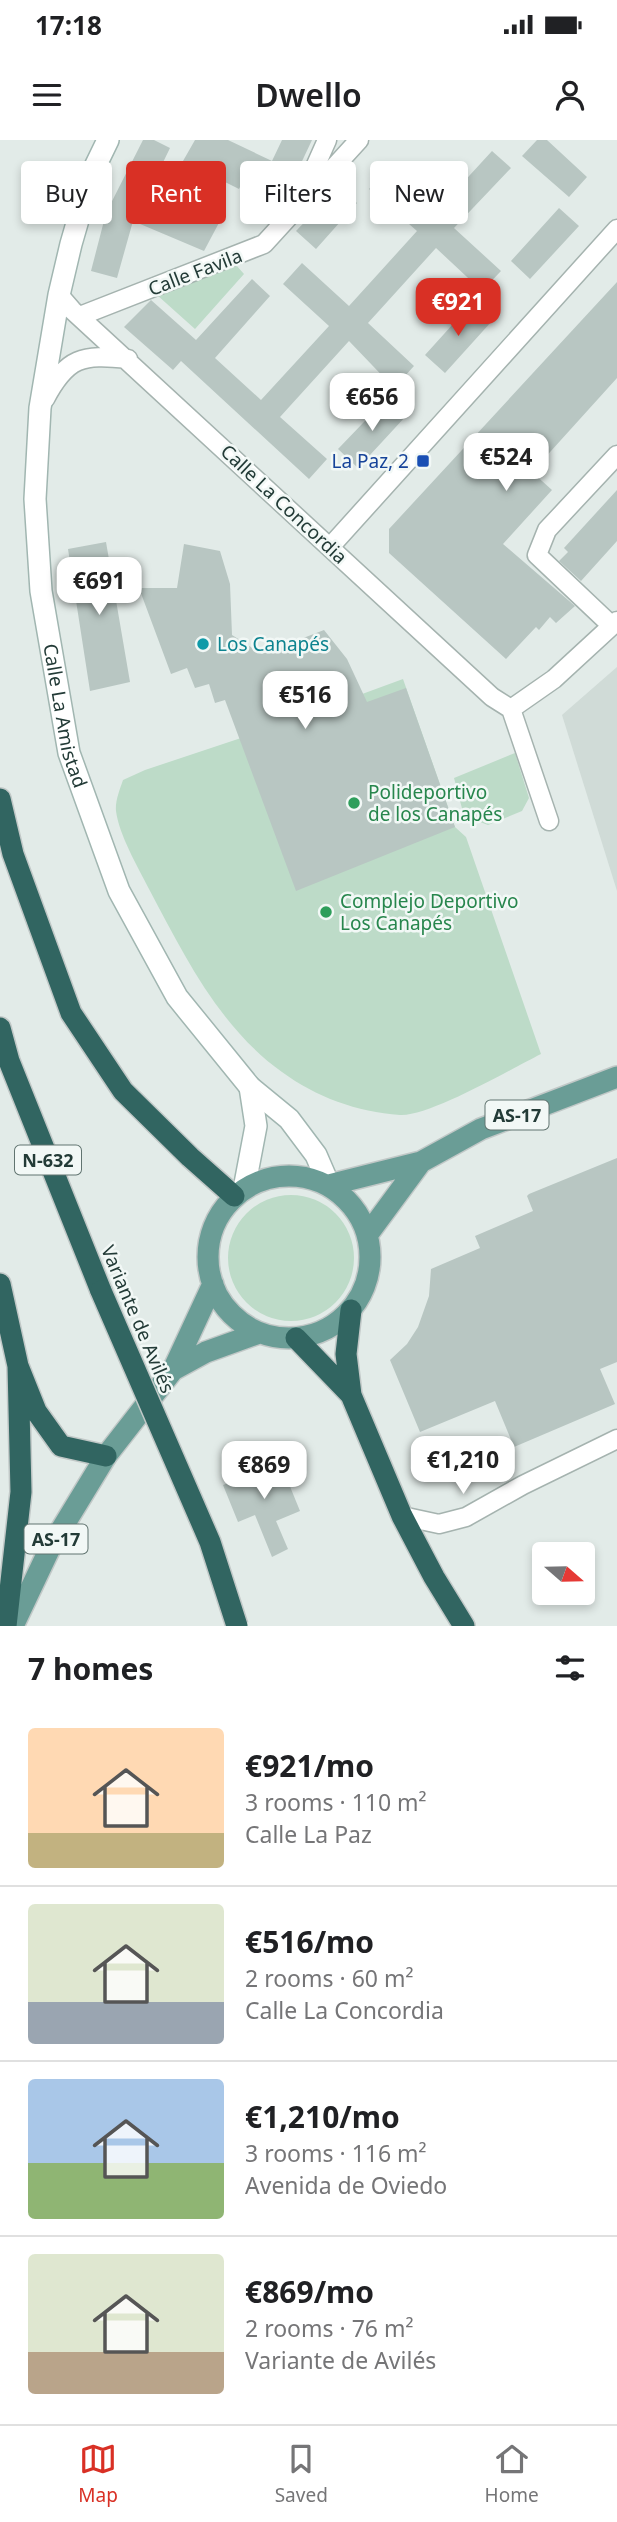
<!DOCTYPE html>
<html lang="en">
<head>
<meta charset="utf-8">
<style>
  body { margin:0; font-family:"Noto Sans",sans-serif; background:#f2f2f2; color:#202124; height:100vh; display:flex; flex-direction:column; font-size:26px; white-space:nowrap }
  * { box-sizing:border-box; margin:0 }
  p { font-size:23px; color:#757577 }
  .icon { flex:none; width:38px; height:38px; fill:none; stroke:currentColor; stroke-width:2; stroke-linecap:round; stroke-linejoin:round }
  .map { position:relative; height:1486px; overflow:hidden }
  .details { display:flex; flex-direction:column; background:#fff; flex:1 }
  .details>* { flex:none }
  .guide { position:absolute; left:21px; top:21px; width:576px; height:63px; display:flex; gap:14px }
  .needle { width:46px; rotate:110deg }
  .buttons { position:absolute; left:532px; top:1402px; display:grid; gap:14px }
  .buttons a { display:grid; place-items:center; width:63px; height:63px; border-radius:7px; background:#fff; box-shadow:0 4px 10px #0003; font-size:35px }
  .price { position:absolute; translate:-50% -60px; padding:0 16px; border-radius:14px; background:#fff; color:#222; font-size:23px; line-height:46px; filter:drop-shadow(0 2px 4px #0008) }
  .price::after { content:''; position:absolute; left:50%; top:42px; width:21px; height:16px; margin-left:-10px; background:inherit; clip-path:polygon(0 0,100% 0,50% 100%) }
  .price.selected { background:#d93025; color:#fff }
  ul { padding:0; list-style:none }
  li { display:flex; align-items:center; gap:21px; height:175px; padding:0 28px }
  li+li { border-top:2px solid #e0e0e0 }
  li span { display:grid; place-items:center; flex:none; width:196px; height:140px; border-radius:7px; color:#555 }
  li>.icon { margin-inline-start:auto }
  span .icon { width:84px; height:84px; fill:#fffc; stroke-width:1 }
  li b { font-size:30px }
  h2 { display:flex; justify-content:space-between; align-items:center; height:84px; padding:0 28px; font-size:30px }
  .pill { padding:0 24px; border-radius:7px; background:#fff; box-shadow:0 4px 10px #0003; font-size:24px; line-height:63px }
  .pill.selected { background:#d93025; color:#fff }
  .status { display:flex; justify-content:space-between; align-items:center; height:49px; padding:0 35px; background:#fff; direction:ltr }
  .status svg { height:19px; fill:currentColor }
  header { display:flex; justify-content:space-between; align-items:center; height:91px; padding:0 28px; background:#fff; font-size:32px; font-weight:600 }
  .tabs { display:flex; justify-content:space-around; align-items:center; height:98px; border-top:2px solid #e0e0e0; background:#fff; font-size:19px; color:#757577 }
  .tabs a { display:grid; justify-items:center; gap:4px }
  .tabs .selected { color:#d93025 }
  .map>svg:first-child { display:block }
  .built { fill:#d0dbd7 }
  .green { fill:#bddbc8 }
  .building { fill:#b8c6c2 }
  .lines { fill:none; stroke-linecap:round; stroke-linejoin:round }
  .street-casing { stroke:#a5b3af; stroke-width:21 }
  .secondary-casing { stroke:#a1b6b1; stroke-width:24 }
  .primary-casing { stroke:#c1c8c7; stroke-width:24 }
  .highway-casing { stroke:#c1c8c7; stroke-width:24 }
  .street { stroke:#fff; stroke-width:18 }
  .secondary { stroke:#fff; stroke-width:21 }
  .primary { stroke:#6a9d96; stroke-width:21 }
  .highway { stroke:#316561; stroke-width:21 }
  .highway-bridge-casing { stroke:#c1c8c7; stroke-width:24; stroke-linecap:butt }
  .highway-bridge { stroke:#316561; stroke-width:21 }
  .transit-dot { fill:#1a4fb4; stroke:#f2f8f6; stroke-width:2.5 }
  .culture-dot { fill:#0f9aa8; stroke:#f2f8f6; stroke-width:2.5 }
  .leisure-dot { fill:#2e9e5b; stroke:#f2f8f6; stroke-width:2.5 }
  .labels { text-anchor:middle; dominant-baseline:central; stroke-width:5; stroke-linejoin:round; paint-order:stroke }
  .shield { fill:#f2f8f6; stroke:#617470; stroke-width:2 }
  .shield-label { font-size:18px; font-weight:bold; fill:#233b37 }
  .street-label { font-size:19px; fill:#233b37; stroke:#f2f8f6 }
  .transit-label { font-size:19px; fill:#164399; stroke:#f2f8f6; text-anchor:end }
  .culture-label { font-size:19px; fill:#0d838f; stroke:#f2f8f6; text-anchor:start }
  .leisure-label { font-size:19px; fill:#27864d; stroke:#f2f8f6; text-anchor:start }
</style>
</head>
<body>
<div class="status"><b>17:18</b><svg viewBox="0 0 49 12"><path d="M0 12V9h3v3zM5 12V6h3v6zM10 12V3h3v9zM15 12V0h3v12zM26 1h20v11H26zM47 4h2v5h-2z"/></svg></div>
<header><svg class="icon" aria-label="menu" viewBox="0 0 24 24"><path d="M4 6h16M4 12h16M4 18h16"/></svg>Dwello<svg class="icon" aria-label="person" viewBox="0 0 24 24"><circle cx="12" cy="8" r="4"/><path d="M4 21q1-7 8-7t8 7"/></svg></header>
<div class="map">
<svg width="617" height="1486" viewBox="0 0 617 1486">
  <rect width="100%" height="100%" fill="#e2ebe8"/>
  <path class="built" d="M 617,527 L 617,751 L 562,575 Z"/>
  <path class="green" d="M 236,125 L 244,134 L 195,189 L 157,155 Z
    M 403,539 L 455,687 L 466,697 L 541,914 C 511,929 429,977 400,975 C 357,972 316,957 282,932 C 219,887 184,815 149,749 C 138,727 119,695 116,671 C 115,661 120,649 123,640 L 145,630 L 253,594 Z
    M 515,613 L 529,658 L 522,671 L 488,685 L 464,676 L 454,638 Z
    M228 1118a63 63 0 1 1 126 0a63 63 0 1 1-126 0Z"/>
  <path class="building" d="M 143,0 L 154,0 L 170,8 L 152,45 L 221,79 L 204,111 L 133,81 L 117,138 L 91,131 L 106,73 Z
    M 195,0 L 228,0 L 272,21 L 282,0 L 312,0 L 288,51 L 247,33 L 239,49 L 183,21 Z
    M 537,0 L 547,0 L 587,37 L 569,57 L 522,16 Z
    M 492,11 L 511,28 L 454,88 L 501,131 L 482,151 L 436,108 L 368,183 L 414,226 L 394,248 L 349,201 L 280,277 L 327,319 L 309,339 L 181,221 L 173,230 L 124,187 L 151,160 L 196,200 L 252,139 L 270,156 L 215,218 L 261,260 L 329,186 L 283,144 L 302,123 L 349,166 L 417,91 L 369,49 L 388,28 L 436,72 Z
    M 339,46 L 357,63 L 316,109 L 296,91 Z
    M 559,68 L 579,86 L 530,139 L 511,121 Z
    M 617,142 L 617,238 L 532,332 L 552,350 L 503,404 L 575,466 L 556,483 L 550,477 L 539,490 L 536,487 L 506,519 L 389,413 L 389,389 Z
    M 472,163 L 492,181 L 445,233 L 425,215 Z
    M 387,258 L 406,276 L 358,328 L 338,309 Z
    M 617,350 L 617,401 L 581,441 L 559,421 L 568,412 L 564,408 Z
    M 106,402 L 130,542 L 90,551 L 68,409 Z
    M 184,404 L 220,411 L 230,444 L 232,495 L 262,514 L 324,490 L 347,519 L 367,562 L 406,548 L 455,687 L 296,751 L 225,560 L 215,563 L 209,544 L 195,548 L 187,528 L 171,534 L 139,448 L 177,448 Z
    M 617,1018 L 617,1222 L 600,1229 L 615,1264 L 514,1307 L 495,1261 L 420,1292 L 390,1220 L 407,1204 L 418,1187 L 429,1156 L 431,1129 L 480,1108 L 475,1096 L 533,1071 L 527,1056 L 529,1054 Z
    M 278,1317 L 300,1371 L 276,1381 L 288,1409 L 272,1417 L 255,1375 L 238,1382 L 223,1345 L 262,1329 L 260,1324 Z"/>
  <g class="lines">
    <g class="street-casing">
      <path id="street" d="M 303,54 L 327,0
        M 59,155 L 72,170 L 492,557 L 511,569
        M 80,176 L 264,104 L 359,0
        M 45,259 C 67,217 82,214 128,219
        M 330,407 L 617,89
        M 612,486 L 537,415 L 547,390 L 617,315
        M 511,569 L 554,539 L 617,481
        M 511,569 L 549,681
        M 402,1376 L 439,1384 L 466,1377 L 523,1345 L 617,1299"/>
    </g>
    <g class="secondary-casing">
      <g id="secondary">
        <path id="s1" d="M 108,0 L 91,35 L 71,104 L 59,155 L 40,268 L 35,359 L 41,451 L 69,613 L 119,751 L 177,857 L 250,947 L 289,979 L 316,1015 L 329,1045"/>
        <path d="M 244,1049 L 256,986 L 250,947"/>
      </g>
    </g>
    <g class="primary-casing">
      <path id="primary" d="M208 1117a81 81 0 1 1 162 0a81 81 0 1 1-162 0Z
        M 329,1045 L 421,1022 L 481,989 L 617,937
        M 368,1094 L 421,1022
        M 173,1230 L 206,1212 L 259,1193
        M 13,1486 L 50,1408 L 106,1316 L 173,1230 L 213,1144"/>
    </g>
    <g class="highway-casing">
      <path id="highway" d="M 0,659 L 13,714 L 71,873 L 123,951 L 190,1017 L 234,1056
        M 0,888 L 9,921 L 101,1151
        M 0,1144 L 18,1226 L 36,1271 L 61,1306 L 106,1316
        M 351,1170 L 346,1214 L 351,1255 L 402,1376 L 434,1437 L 464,1486
        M 296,1198 L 351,1255
        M 6,1486 L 21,1352 L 18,1226"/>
    </g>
    <use href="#street" class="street"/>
    <use href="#secondary" class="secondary"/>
    <use href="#primary" class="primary"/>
    <use href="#highway" class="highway"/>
    <g class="highway-bridge-casing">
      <path id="highway-bridge" d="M 101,1151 L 210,1402 L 237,1486"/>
    </g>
    <use href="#highway-bridge" class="highway-bridge"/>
  </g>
  <rect class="transit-dot" x="416" y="314" width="14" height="14" rx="3.5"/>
  <circle class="culture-dot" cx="203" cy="504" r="7"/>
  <g class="leisure-dot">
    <circle cx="354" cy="663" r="7"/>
    <circle cx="326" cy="772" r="7"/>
  </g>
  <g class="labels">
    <g class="shield">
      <rect x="485.5" y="960.5" width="63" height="29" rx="5"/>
      <rect x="15" y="1005.5" width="66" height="29" rx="5"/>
      <rect x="24.5" y="1384.5" width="63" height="29" rx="5"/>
    </g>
    <g class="shield-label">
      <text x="517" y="975">AS-17</text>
      <text x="48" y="1020">N-632</text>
      <text x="56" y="1399">AS-17</text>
    </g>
    <g class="street-label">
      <text transform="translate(195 132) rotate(-21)">Calle Favila</text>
      <text transform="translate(284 364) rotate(43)">Calle La Concordia</text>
      <text stroke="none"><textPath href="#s1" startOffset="588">Calle La Amistad</textPath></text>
      <text transform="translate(138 1179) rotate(67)">Variante de Avilés</text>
    </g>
    <g class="transit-label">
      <text x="409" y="321">La Paz, 2</text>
    </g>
    <g class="culture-label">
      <text x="217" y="504">Los Canapés</text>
    </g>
    <g class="leisure-label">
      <text x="368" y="652">Polideportivo<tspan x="368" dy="22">de los Canapés</tspan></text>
      <text x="340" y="761">Complejo Deportivo<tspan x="340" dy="22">Los Canapés</tspan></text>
    </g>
  </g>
</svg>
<div class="buttons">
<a><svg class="needle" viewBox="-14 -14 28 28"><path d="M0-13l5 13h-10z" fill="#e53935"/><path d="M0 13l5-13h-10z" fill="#757577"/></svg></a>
</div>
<b class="price selected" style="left:458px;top:198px">€921</b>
<b class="price" style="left:372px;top:293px">€656</b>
<b class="price" style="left:506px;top:353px">€524</b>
<b class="price" style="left:99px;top:477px">€691</b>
<b class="price" style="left:305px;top:591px">€516</b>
<b class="price" style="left:463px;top:1356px">€1,210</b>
<b class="price" style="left:264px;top:1361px">€869</b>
<div class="guide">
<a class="pill">Buy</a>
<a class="pill selected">Rent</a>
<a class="pill">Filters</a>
<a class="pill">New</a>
</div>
</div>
<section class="details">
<h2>7 homes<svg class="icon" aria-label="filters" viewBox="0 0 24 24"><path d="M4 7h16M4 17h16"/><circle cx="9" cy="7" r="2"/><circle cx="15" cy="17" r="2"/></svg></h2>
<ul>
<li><span style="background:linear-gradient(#ffd9b3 75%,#c2b280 0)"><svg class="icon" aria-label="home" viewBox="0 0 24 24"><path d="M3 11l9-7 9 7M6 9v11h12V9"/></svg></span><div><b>€921/mo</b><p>3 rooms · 110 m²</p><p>Calle La Paz</p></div></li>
<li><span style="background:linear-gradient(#dfe7d0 70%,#9aa5b1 0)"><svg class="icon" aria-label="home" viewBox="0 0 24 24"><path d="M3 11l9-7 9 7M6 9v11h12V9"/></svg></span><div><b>€516/mo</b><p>2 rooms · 60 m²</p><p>Calle La Concordia</p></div></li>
<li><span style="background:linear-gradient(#a9c7e8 60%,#8fb573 0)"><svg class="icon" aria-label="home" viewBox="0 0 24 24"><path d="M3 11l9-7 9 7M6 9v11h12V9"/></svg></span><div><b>€1,210/mo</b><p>3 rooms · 116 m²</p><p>Avenida de Oviedo</p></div></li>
<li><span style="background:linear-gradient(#dfe7d0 70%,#b9a48a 0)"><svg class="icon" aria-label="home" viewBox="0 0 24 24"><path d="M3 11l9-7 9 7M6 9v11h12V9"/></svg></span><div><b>€869/mo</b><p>2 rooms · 76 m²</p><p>Variante de Avilés</p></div></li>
</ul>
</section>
<nav class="tabs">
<a class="selected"><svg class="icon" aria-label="map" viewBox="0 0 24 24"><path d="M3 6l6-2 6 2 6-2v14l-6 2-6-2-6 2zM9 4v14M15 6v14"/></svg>Map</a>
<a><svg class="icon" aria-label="saved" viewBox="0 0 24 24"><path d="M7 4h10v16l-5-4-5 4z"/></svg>Saved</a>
<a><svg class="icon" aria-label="home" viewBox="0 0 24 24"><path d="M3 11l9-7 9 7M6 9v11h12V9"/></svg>Home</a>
</nav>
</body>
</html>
